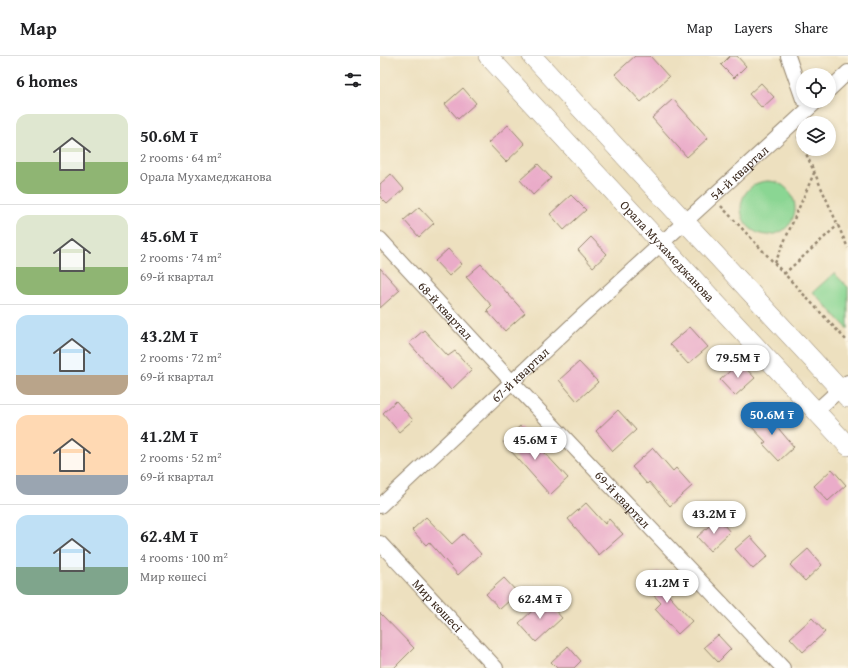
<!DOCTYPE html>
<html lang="en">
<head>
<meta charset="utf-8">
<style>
  body { margin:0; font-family:"Gentium Book Plus",serif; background:#f2f2f2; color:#202124; height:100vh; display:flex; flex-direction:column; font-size:15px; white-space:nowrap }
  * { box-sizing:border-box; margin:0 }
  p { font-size:13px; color:#757577 }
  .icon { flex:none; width:22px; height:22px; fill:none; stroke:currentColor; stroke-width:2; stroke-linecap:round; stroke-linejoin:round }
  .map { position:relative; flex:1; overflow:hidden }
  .side { display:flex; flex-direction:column; background:#fff; width:380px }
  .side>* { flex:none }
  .tools { position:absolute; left:416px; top:12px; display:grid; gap:8px }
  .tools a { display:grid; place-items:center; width:40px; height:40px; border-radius:50%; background:#fff; box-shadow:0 2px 6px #0003; font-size:20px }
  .price { position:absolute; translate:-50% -34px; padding:0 9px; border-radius:14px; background:#fff; color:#222; font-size:13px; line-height:26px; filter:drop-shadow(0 1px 2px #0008) }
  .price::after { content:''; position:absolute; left:50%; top:24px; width:12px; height:9px; margin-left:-6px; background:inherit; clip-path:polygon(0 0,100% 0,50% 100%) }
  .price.on { background:#1f6fb2; color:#fff }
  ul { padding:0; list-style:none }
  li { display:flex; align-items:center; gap:12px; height:100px; padding:0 16px }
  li+li { border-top:1px solid #e0e0e0 }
  li span { display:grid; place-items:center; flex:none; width:112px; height:80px; border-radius:12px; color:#555 }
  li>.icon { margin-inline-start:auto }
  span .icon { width:48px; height:48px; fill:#fffc; stroke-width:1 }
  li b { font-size:17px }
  h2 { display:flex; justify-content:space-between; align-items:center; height:48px; padding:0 16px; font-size:17px }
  header { display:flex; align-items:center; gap:24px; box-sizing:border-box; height:56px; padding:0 20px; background:#fff; border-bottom:1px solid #e0e0e0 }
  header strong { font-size:19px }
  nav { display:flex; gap:22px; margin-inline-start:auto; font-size:14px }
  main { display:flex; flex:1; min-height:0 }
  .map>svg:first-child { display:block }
  .green { fill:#8ad693; stroke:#628058 }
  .building { fill:#eaacc9 }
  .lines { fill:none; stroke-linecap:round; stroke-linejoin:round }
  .street-casing { stroke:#94856e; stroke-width:16 }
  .secondary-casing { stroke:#94856e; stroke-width:20 }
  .path { stroke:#94856e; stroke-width:2.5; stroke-dasharray:3 3; stroke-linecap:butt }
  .street { stroke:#fff; stroke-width:14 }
  .secondary { stroke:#fff; stroke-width:19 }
  .labels { text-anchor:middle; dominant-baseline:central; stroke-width:4; stroke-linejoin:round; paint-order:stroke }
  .street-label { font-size:13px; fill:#3b2a1e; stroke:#fcf5e5 }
</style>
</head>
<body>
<header>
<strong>Map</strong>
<nav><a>Map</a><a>Layers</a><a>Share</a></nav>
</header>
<main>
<section class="side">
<h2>6 homes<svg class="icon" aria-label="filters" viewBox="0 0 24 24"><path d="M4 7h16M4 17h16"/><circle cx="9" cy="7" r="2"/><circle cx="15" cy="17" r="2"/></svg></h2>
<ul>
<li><span style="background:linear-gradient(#dfe7d0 60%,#8fb573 0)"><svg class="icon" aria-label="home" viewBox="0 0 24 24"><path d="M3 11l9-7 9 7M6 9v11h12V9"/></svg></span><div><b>50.6M ₸</b><p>2 rooms · 64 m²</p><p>Орала Мухамеджанова</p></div></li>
<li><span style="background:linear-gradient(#dfe7d0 65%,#8fb573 0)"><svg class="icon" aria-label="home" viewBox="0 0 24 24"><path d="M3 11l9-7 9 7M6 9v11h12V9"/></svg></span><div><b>45.6M ₸</b><p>2 rooms · 74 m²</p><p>69-й квартал</p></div></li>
<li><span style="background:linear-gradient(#bfe0f5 75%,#b9a48a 0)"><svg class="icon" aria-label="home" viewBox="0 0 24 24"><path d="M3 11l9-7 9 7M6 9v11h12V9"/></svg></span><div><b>43.2M ₸</b><p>2 rooms · 72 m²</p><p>69-й квартал</p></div></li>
<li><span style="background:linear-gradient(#ffd9b3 75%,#9aa5b1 0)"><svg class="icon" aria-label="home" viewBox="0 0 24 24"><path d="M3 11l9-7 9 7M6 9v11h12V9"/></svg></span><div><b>41.2M ₸</b><p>2 rooms · 52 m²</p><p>69-й квартал</p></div></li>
<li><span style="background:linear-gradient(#bfe0f5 65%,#7fa58c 0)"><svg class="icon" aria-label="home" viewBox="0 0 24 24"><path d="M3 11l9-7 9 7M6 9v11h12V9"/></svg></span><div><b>62.4M ₸</b><p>4 rooms · 100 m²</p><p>Мир көшесі</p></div></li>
</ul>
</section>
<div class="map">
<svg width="468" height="612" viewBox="0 0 468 612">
  <rect width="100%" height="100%" fill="#fcf5e5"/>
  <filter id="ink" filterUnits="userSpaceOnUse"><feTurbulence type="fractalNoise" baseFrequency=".025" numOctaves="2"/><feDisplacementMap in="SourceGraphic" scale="8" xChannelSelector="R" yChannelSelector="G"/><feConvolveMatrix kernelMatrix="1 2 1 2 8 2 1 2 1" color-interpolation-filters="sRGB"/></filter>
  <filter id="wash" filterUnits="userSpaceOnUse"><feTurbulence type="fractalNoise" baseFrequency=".012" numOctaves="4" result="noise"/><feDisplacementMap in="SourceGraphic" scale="16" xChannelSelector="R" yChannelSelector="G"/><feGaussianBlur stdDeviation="0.9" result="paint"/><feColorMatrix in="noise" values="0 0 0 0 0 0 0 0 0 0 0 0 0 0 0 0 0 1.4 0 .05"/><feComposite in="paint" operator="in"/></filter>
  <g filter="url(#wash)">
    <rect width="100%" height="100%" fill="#ede0bf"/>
    <path class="green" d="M361 152a27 27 0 1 1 54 0a27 27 0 1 1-54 0Z
      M 454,217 L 468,231 L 468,273 L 433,236 Z"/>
    <g id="blocks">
      <path class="building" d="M 255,0 L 270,0 L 289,21 L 261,46 L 235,18 Z
        M 350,0 L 357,0 L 366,10 L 354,22 L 341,9 Z
        M 381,27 L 394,41 L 382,52 L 369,38 Z
        M 83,32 L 96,47 L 78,63 L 65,48 Z
        M 293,43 L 328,82 L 307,101 L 272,62 Z
        M 128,69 L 145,88 L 126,106 L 108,87 Z
        M 158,108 L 171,122 L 153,139 L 140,124 Z
        M 11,118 L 24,133 L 7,148 L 0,141 L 0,128 Z
        M 191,139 L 206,154 L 184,174 L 170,158 Z
        M 39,151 L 54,167 L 39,181 L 24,164 Z
        M 211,181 L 227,198 L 213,211 L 198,194 Z
        M 68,193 L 82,208 L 69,220 L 55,205 Z
        M 101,208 L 145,257 L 125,275 L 107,255 L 112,250 L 86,221 Z
        M 0,212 L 20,234 L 0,252 Z
        M 310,271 L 328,291 L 308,308 L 290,288 Z
        M 44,274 L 68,300 L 75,295 L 92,314 L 71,334 L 29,287 Z
        M 199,306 L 218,326 L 197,345 L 179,324 Z
        M 360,306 L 375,322 L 355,340 L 340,324 Z
        M 16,345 L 33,364 L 19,376 L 3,357 Z
        M 238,354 L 256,374 L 233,395 L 216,375 Z
        M 383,354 L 414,391 L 399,405 L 383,388 L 386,386 L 369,368 Z
        M 140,370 L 188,422 L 170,439 L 123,386 Z
        M 273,392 L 293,415 L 296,412 L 312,430 L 290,450 L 269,426 L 267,428 L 252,411 Z
        M 452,413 L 466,429 L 448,445 L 434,430 Z
        M 206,447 L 225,468 L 229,463 L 243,478 L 219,499 L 188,463 Z
        M 46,461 L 72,488 L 83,478 L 101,498 L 78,519 L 49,486 L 46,489 L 32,474 Z
        M 338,462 L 350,476 L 330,495 L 317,481 Z
        M 370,480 L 388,500 L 373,513 L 355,493 Z
        M 428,493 L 442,509 L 425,525 L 410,509 Z
        M 278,515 L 287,525 L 281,531 L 312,565 L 298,578 L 275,553 L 281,547 L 263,528 Z
        M 124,522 L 138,537 L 120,553 L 106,538 Z
        M 165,543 L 182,562 L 156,586 L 139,567 Z
        M 0,557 L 34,592 L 14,612 L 0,612 Z
        M 432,562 L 445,576 L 423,596 L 410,582 Z
        M 338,579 L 351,593 L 338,606 L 324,591 Z
        M 188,590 L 201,605 L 194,612 L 177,612 L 171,606 Z"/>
    </g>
  </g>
  <g filter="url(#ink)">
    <use href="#blocks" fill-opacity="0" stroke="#94856e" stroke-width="1"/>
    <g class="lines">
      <g class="street-casing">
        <g id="street">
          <path d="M 408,0 L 423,43"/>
          <path d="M 449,34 L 468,16"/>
          <path id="s1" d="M 0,183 L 132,326 L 403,612"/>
          <path d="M 436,355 L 468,326"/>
          <path id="s2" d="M 0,450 L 202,260 L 437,45"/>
          <path id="s3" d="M 0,487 L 116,612"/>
        </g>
      </g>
      <g class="secondary-casing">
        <g id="secondary">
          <path id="s4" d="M 108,0 L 468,390"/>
          <path d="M 152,0 L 468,342"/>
        </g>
      </g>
      <path class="path" d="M 418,80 L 423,92
        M 424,93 L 468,192
        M 341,150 L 468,286
        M 395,207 L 434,117
        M 404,218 L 458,169"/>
      <use href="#street" class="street"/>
      <use href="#secondary" class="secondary"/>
    </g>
  </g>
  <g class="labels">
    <g class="street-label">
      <text stroke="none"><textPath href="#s2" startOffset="490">54-й квартал</textPath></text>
      <text stroke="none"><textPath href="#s4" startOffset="265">Орала Мухамеджанова</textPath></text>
      <text stroke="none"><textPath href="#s1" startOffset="97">68-й квартал</textPath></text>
      <text stroke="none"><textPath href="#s2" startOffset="192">67-й квартал</textPath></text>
      <text stroke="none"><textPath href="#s1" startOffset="356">69-й квартал</textPath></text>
      <text stroke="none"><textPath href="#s3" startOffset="85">Мир көшесі</textPath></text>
    </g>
  </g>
</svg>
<div class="tools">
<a><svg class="icon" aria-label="locate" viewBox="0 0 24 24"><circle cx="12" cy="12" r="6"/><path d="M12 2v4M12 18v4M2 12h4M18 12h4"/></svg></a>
<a><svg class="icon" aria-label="layers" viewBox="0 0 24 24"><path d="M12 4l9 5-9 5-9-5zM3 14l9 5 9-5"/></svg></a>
</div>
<b class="price" style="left:358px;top:323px">79.5M ₸</b>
<b class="price on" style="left:392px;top:380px">50.6M ₸</b>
<b class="price" style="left:155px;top:405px">45.6M ₸</b>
<b class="price" style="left:334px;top:479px">43.2M ₸</b>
<b class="price" style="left:287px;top:548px">41.2M ₸</b>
<b class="price" style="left:160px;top:564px">62.4M ₸</b>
</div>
</main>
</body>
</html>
